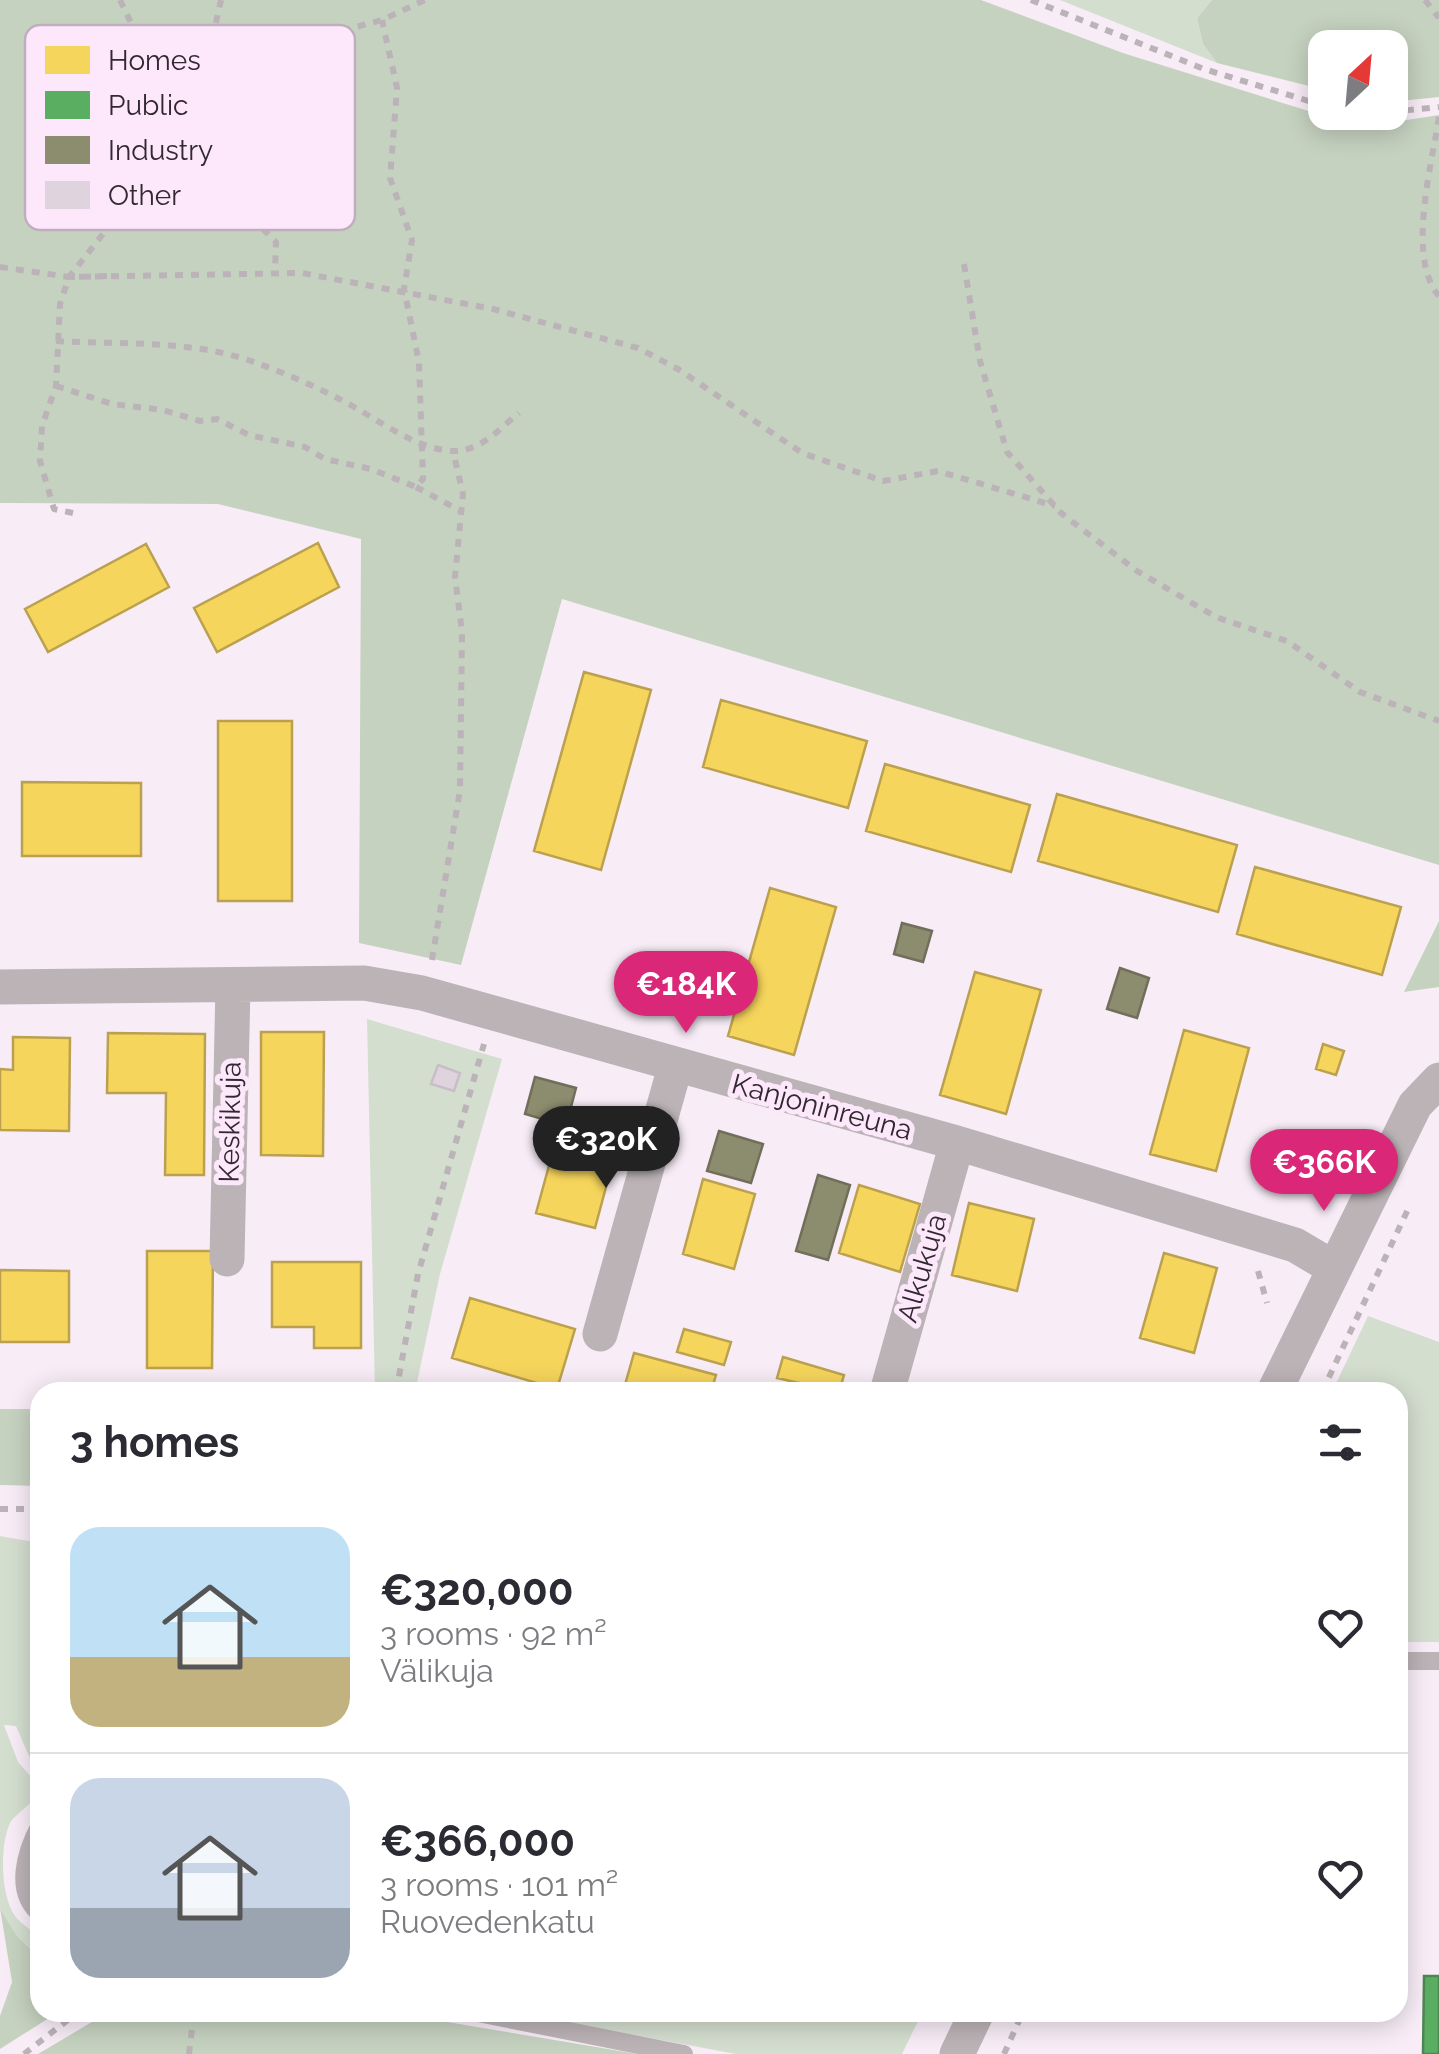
<!DOCTYPE html>
<html lang="en">
<head>
<meta charset="utf-8">
<style>
  body { margin:0; font-family:Raleway,sans-serif; background:#f7f7f7; color:#2b2b33; height:100vh; display:flex; flex-direction:column; font-size:38px; white-space:nowrap }
  * { box-sizing:border-box; margin:0 }
  p { font-size:32px; color:#7c7c81 }
  .icon { flex:none; width:55px; height:55px; fill:none; stroke:currentColor; stroke-width:2; stroke-linecap:round; stroke-linejoin:round }
  .map { position:relative; flex:1; overflow:hidden }
  .details { position:absolute; left:30px; top:1382px; width:1378px; height:640px; display:flex; flex-direction:column; background:#fff; border-radius:30px; box-shadow:0 5px 25px #0003 }
  .details>* { flex:none }
  .needle { width:65px; rotate:26deg }
  .tools { position:absolute; left:1308px; top:30px; display:grid; gap:20px }
  .tools a { display:grid; place-items:center; width:100px; height:100px; border-radius:20px; background:#fff; box-shadow:0 5px 25px #0003; font-size:50px }
  .price { position:absolute; translate:-50% -85px; padding:0 22px; border-radius:35px; background:#db2777; color:#fff; font-size:32px; line-height:65px; filter:drop-shadow(0 2px 5px #0008) }
  .price::after { content:''; position:absolute; left:50%; top:60px; width:30px; height:22px; margin-left:-15px; background:inherit; clip-path:polygon(0 0,100% 0,50% 100%) }
  .price.active { background:#222; color:#fff }
  ul { padding:0; list-style:none }
  li { display:flex; align-items:center; gap:30px; height:250px; padding:0 40px }
  li+li { border-top:2px solid #e1e1e2 }
  li span { display:grid; place-items:center; flex:none; width:280px; height:200px; border-radius:30px; color:#555 }
  li>.icon { margin-inline-start:auto }
  span .icon { width:120px; height:120px; fill:#fffc; stroke-width:1 }
  li b { font-size:42px }
  h2 { display:flex; justify-content:space-between; align-items:center; height:120px; padding:0 40px; font-size:42px }
  .map>svg:first-child { display:block }
  .green { fill:#d4decf }
  .forest { fill:#c6d2c0 }
  .homes { fill:#f6d55c; stroke:#bba14f; stroke-width:2.5 }
  .public { fill:#5aae61; stroke:#4e8653; stroke-width:2.5 }
  .industry { fill:#8c8c6e; stroke:#716e5c; stroke-width:2.5 }
  .building { fill:#dfd3dd; stroke:#c8bec7; stroke-width:2.5 }
  .lines { fill:none; stroke-linecap:round; stroke-linejoin:round }
  .path { stroke:#bbb3b7; stroke-width:6; stroke-dasharray:8 8; stroke-linecap:butt }
  .service { stroke:#bbb3b6; stroke-width:18 }
  .minor { stroke:#bbb3b6; stroke-width:35 }
  .labels { text-anchor:middle; dominant-baseline:central; stroke-width:10; stroke-linejoin:round; paint-order:stroke }
  .street-label { font-size:28px; fill:#322831; stroke:#fde8fb }
  .key { fill:#fde8fb; stroke:#c0aebe; stroke-width:2.5 }
  .key-label { font-size:28px; fill:#322831 }
</style>
</head>
<body>
<div class="map">
<svg width="1439" height="2054" viewBox="0 0 1439 2054">
  <rect width="100%" height="100%" fill="#f8edf7"/>
  <path class="green" d="M 1060,0 L 1212,0 L 1197,18 L 1203,44 L 1217,63 Z
    M 367,1019 L 502,1059 L 440,1274 L 415,1392 L 375,1392 Z
    M 1368,1316 L 1439,1342 L 1439,1642 L 1398,1642 L 1398,1392 L 1332,1392 Z
    M 0,1536 L 40,1543 L 40,1767 L 32,1763 L 16,1726 L 4,1725 L 18,1762 L 40,1787 C 37,1802 18,1811 10,1823 C 0,1844 0,1895 15,1916 C 21,1924 32,1930 40,1937 L 40,1958 L 17,1936 L 0,1908 Z
    M 517,2013 L 922,2013 L 902,2054 L 736,2054 Z"/>
  <path class="forest" d="M 0,0 L 981,0 L 1123,53 L 1331,118 L 1387,123 L 1439,115 L 1439,865 L 562,599 L 461,965 L 359,943 L 361,539 L 218,504 L 0,503 Z
    M 1212,0 L 1439,0 L 1439,97 L 1390,102 L 1390,48 L 1325,48 L 1325,90 L 1217,63 L 1203,44 L 1197,18 Z
    M 1439,921 L 1439,987 L 1404,992 Z
    M 0,1409 L 40,1409 L 40,1486 L 0,1485 Z
    M 0,1908 L 17,1936 L 40,1958 L 40,2012 L 57,2013 L 0,2049 L 0,2016 L 12,1982 Z
    M 107,2013 L 393,2013 L 638,2054 L 38,2054 Z"/>
  <path class="homes" d="M 318,543 L 339,587 L 217,652 L 194,608 Z
    M 146,544 L 169,587 L 48,652 L 25,609 Z
    M 584,672 L 651,690 L 601,870 L 534,851 Z
    M 721,700 L 867,741 L 848,808 L 703,767 Z
    M 218,721 L 292,721 L 292,901 L 218,901 Z
    M 885,764 L 1030,805 L 1011,872 L 866,831 Z
    M 22,782 L 141,783 L 141,856 L 22,856 Z
    M 1057,794 L 1237,845 L 1218,912 L 1038,861 Z
    M 1255,867 L 1401,907 L 1382,975 L 1237,934 Z
    M 770,888 L 836,907 L 794,1055 L 728,1036 Z
    M 975,972 L 1041,990 L 1006,1114 L 940,1095 Z
    M 1184,1030 L 1249,1048 L 1216,1171 L 1150,1154 Z
    M 261,1032 L 324,1032 L 323,1156 L 261,1155 Z
    M 108,1033 L 205,1034 L 204,1175 L 165,1175 L 166,1093 L 107,1093 Z
    M 13,1037 L 70,1038 L 69,1131 L 0,1130 L 0,1069 L 13,1070 Z
    M 1323,1044 L 1344,1051 L 1336,1075 L 1316,1069 Z
    M 559,1129 L 617,1146 L 595,1228 L 536,1213 Z
    M 703,1179 L 755,1194 L 734,1269 L 683,1254 Z
    M 859,1185 L 920,1204 L 900,1272 L 839,1253 Z
    M 969,1203 L 1034,1219 L 1017,1291 L 952,1275 Z
    M 147,1251 L 213,1251 L 212,1368 L 147,1368 Z
    M 1164,1253 L 1217,1268 L 1194,1353 L 1140,1338 Z
    M 272,1262 L 361,1262 L 361,1348 L 314,1348 L 314,1327 L 272,1327 Z
    M 0,1270 L 69,1271 L 69,1342 L 0,1342 Z
    M 470,1298 L 575,1329 L 557,1389 L 452,1358 Z
    M 684,1329 L 731,1342 L 724,1365 L 677,1352 Z
    M 634,1353 L 716,1375 L 711,1392 L 623,1392 Z
    M 783,1357 L 844,1375 L 839,1392 L 777,1378 Z"/>
  <path class="public" d="M 1424,1976 L 1439,1976 L 1439,2054 L 1423,2054 Z"/>
  <path class="industry" d="M 902,923 L 932,931 L 923,962 L 894,954 Z
    M 1120,968 L 1149,978 L 1137,1018 L 1107,1009 Z
    M 535,1077 L 576,1088 L 566,1126 L 525,1114 Z
    M 719,1131 L 763,1144 L 751,1183 L 707,1171 Z
    M 818,1175 L 850,1185 L 828,1260 L 796,1251 Z"/>
  <path class="building" d="M 438,1065 L 460,1073 L 454,1091 L 431,1084 Z"/>
  <g class="lines">
    <path class="path" d="M 120,0 L 133,27
      M 1031,0 L 1204,69 L 1325,106
      M 1425,0 L 1439,18
      M 29,44 L 133,27 L 226,51 L 281,47 L 382,20 L 425,0
      M 1390,112 L 1439,107
      M 1439,117 C 1432,164 1406,258 1439,296
      M 210,131 L 250,216 L 276,242 L 275,272
      M 964,264 L 980,361 L 1007,452 L 1061,513 L 1137,571 L 1216,617 L 1287,641 L 1360,692 L 1439,721
      M 0,267 L 69,277
      M 107,276 L 69,277 L 302,273 L 493,309 L 638,348 L 678,369 L 802,453 L 883,481 L 938,471 L 1055,506
      M 56,341 C 124,345 195,339 259,364 C 287,374 317,387 343,401 C 377,418 415,450 454,451 C 481,451 499,429 519,413
      M 56,386 L 112,404 L 163,410 L 200,421 L 217,419 L 249,435 L 305,447 L 325,459 L 371,469 L 416,487 L 423,479 L 419,362 L 404,289 L 412,240 L 390,178 L 397,88 L 382,20
      M 416,487 L 461,511
      M 73,513 L 54,509 L 40,461 L 42,426 L 56,386 L 60,304 L 69,277 L 107,229 L 130,178 L 210,131 L 211,45 L 221,0
      M 432,960 L 460,790 L 462,632 L 455,577 L 463,494 L 453,451
      M 1258,1271 L 1267,1303
      M 396,1392 L 418,1274 L 484,1044
      M 1322,1392 L 1410,1205
      M 0,1509 L 40,1509
      M 24,2054 L 78,2012
      M 189,2054 L 194,2012
      M 1004,2054 L 1023,2012"/>
    <path class="service" d="M 1398,1661 L 1439,1661
      M 40,1825 C 26,1851 13,1891 40,1914
      M 473,2012 L 684,2054"/>
    <path class="minor" d="M 0,987 L 364,983 L 422,993 L 957,1143 L 1295,1245 L 1334,1268
      M 227,1259 L 233,986
      M 600,1334 L 675,1067
      M 887,1392 L 957,1143
      M 1274,1392 L 1415,1105 L 1439,1080
      M 957,2054 L 977,2012"/>
  </g>
  <g class="labels">
    <g class="street-label">
      <text transform="translate(822 1107) rotate(15)">Kanjoninreuna</text>
      <text transform="translate(230 1122) rotate(-89)">Keskikuja</text>
      <text transform="translate(922 1268) rotate(-74)">Alkukuja</text>
    </g>
  </g>
  <rect x="25" y="25" width="330" height="205" rx="15" class="key"/>
  <rect x="45" y="46" width="45" height="28" fill="#f6d55c"/>
  <rect x="45" y="91" width="45" height="28" fill="#5aae61"/>
  <rect x="45" y="136" width="45" height="28" fill="#8c8c6e"/>
  <rect x="45" y="181" width="45" height="28" fill="#dfd3dd"/>
  <g class="key-label">
    <text x="108" y="70">Homes</text>
    <text x="108" y="115">Public</text>
    <text x="108" y="160">Industry</text>
    <text x="108" y="205">Other</text>
  </g>
</svg>
<div class="tools">
<a><svg class="needle" viewBox="-14 -14 28 28"><path d="M0-13l5 13h-10z" fill="#e53935"/><path d="M0 13l5-13h-10z" fill="#7c7c81"/></svg></a>
</div>
<b class="price" style="left:686px;top:1036px">€184K</b>
<b class="price active" style="left:606px;top:1191px">€320K</b>
<b class="price" style="left:1324px;top:1214px">€366K</b>
<section class="details">
<h2>3 homes<svg class="icon" aria-label="filters" viewBox="0 0 24 24"><path d="M4 7h16M4 17h16"/><circle cx="9" cy="7" r="2"/><circle cx="15" cy="17" r="2"/></svg></h2>
<ul>
<li><span style="background:linear-gradient(#bfe0f5 65%,#c2b280 0)"><svg class="icon" aria-label="home" viewBox="0 0 24 24"><path d="M3 11l9-7 9 7M6 9v11h12V9"/></svg></span><div><b>€320,000</b><p>3 rooms · 92 m²</p><p>Välikuja</p></div><svg class="icon" aria-label="heart" viewBox="0 0 24 24"><path d="M12 20l-8-8c-3-5 5-10 8-4 3-6 11-1 8 4z"/></svg></li>
<li><span style="background:linear-gradient(#c9d6e8 65%,#9aa5b1 0)"><svg class="icon" aria-label="home" viewBox="0 0 24 24"><path d="M3 11l9-7 9 7M6 9v11h12V9"/></svg></span><div><b>€366,000</b><p>3 rooms · 101 m²</p><p>Ruovedenkatu</p></div><svg class="icon" aria-label="heart" viewBox="0 0 24 24"><path d="M12 20l-8-8c-3-5 5-10 8-4 3-6 11-1 8 4z"/></svg></li>
</ul>
</section>
</div>
</body>
</html>
